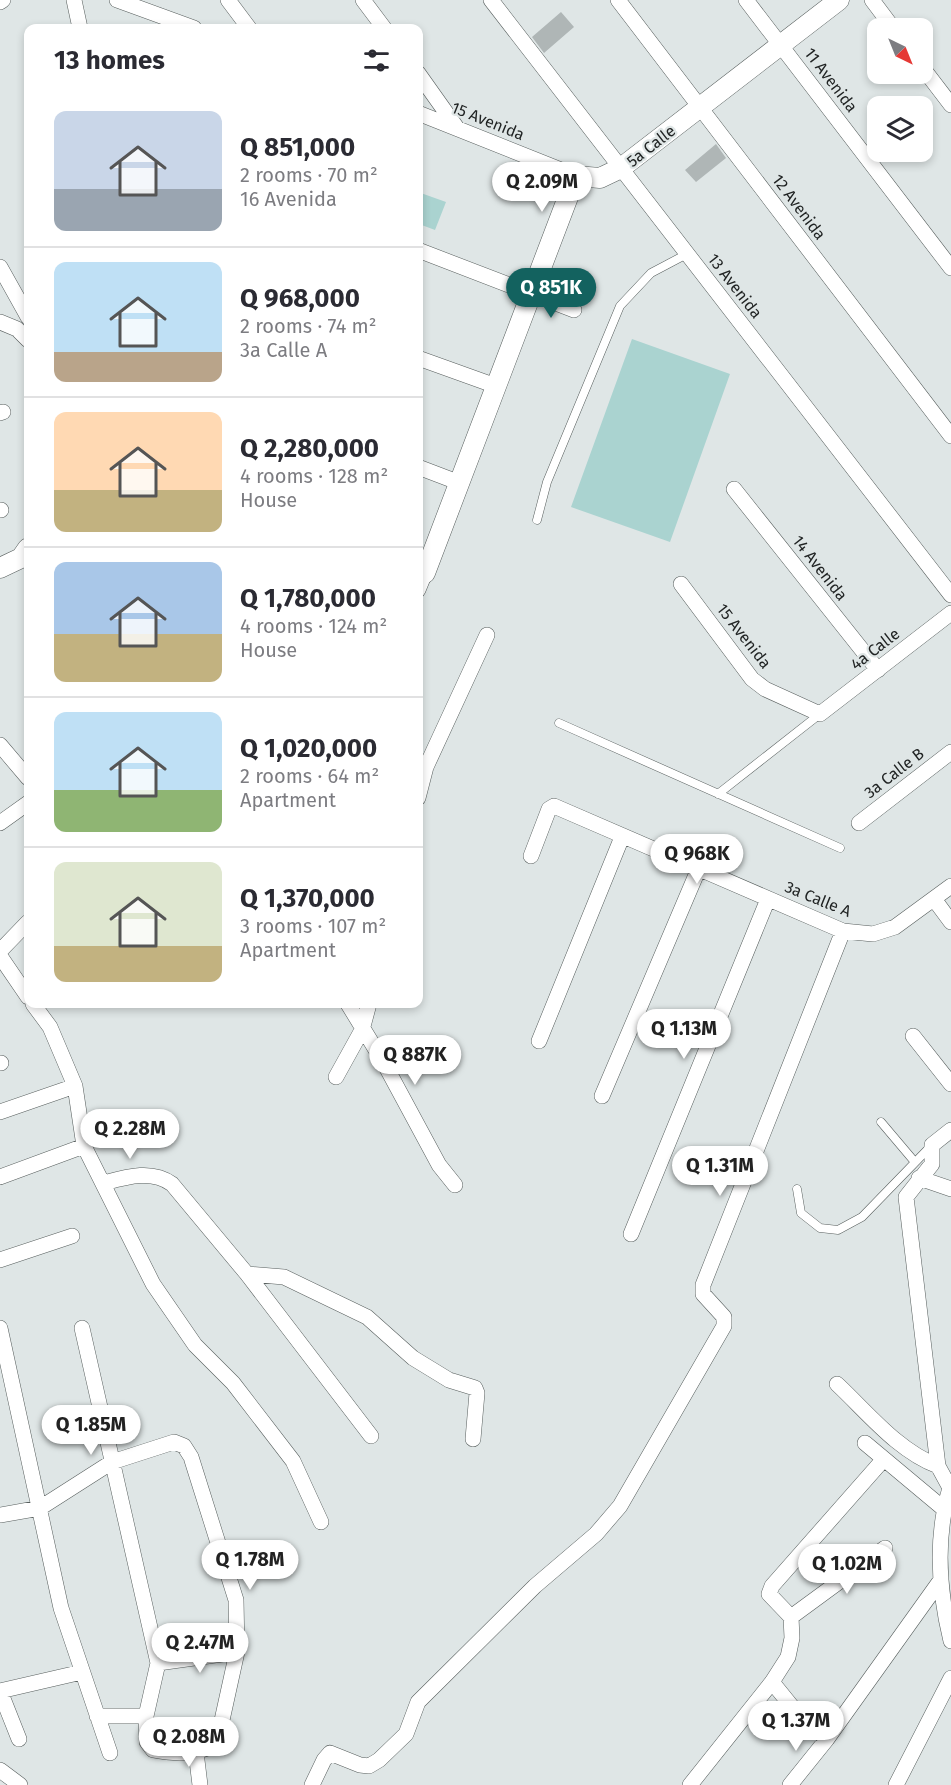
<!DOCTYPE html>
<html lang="en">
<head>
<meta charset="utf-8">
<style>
  body { margin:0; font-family:"Fira Sans",sans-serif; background:#f2f2f3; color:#2b2b33; height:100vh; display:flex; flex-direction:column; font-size:22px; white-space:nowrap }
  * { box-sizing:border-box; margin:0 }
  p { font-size:20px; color:#7c7c81 }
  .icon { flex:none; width:33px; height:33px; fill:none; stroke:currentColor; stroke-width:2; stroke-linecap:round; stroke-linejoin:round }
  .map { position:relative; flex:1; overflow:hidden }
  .side { position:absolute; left:24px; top:24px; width:399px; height:984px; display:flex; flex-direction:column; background:#fff; border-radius:12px; box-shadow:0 3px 9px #0003 }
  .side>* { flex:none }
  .needle { width:39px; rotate:137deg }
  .tools { position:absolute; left:867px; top:18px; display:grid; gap:12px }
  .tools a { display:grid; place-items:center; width:66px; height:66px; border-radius:12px; background:#fff; box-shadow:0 3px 9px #0003; font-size:30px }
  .price { position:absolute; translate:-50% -51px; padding:0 14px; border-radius:21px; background:#fff; color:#222; font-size:20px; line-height:39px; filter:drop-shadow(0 2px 3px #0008) }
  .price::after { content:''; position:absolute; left:50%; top:36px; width:18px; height:14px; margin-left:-9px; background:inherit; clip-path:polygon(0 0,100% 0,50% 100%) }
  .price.current { background:#13625f; color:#fff }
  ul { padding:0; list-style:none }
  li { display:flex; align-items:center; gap:18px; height:150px; padding:0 30px }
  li+li { border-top:2px solid #e1e1e2 }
  li span { display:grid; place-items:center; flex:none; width:168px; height:120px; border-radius:12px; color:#555 }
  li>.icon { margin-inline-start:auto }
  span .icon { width:72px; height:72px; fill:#fffc; stroke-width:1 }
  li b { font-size:26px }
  h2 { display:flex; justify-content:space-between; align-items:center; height:72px; padding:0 30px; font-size:26px }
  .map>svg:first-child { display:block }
  .green { fill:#aad3d0 }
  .building { fill:#afb6b6 }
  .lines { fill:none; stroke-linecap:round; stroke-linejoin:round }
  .service-casing { stroke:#575e5d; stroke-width:9 }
  .minor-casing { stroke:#575e5d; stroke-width:16 }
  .tertiary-casing { stroke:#575e5d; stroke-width:21 }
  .service { stroke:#fff; stroke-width:8 }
  .minor { stroke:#fff; stroke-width:15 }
  .tertiary { stroke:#fff; stroke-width:20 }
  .labels { text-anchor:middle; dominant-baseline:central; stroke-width:4.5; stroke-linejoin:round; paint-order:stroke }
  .street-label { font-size:16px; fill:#212424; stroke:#dfe6e6 }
</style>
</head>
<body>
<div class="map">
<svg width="951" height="1785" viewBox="0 0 951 1785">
  <rect width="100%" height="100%" fill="#dfe6e6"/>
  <path class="green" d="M 418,192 L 446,202 L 435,230 L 419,224 Z
    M 632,339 L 730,374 L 670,542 L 571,507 Z"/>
  <path class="building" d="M 561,12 L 574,27 L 544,53 L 532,37 Z
    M 716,144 L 726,158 L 696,182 L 685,170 Z"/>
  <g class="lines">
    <g class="service-casing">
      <path id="service" d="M 537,520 L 547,482 L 620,306 L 651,273 L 687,254
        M 559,723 L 840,848
        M 718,794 L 820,714
        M 881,1122 L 914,1161
        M 797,1189 L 801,1213 L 820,1228 L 838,1230 L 862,1217 L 931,1146"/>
    </g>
    <g class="minor-casing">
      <path id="minor" d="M 74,0 L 80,28
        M 117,0 L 194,28
        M 228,0 L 249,28
        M 363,0 L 384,28
        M 491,0 L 951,595
        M 618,0 L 951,436
        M 746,0 L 951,268
        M 872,0 L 893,28
        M 0,2 L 3,0
        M 922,67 L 951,105
        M 418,73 L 457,128
        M 418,113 L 576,176
        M 418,250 L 574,310
        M 0,267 L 28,317
        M 0,322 L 17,329 L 28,340
        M 418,358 L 496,386
        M 0,413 L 3,412
        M 418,467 L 460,483
        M 734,489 L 878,670
        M 0,510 L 1,510
        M 681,584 L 752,679 L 765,689 L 820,714 L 951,613
        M 418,590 L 425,573
        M 0,745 L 28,778
        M 418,798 L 426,767 L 487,635
        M 0,823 L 28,803
        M 859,823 L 951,752
        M 531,856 L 549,809 L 554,806 L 843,931 L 873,934 L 895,927 L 951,886
        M 934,899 L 951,922
        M 0,951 L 28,922
        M 0,956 L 28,997
        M 33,1004 L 50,1027 L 75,1086 L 84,1146 L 153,1284 L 195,1345 L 233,1383 L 293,1461 L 321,1522
        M 348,1004 L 384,1063 L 439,1165 L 455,1185
        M 913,1036 L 951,1084
        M 539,1041 L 622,837
        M 0,1063 L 1,1063
        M 336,1077 L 362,1030 L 369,1004
        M 602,1096 L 699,868
        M 0,1112 L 75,1086
        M 951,1130 L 932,1145 L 932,1164 L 906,1197 L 938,1466 L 950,1488 C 935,1537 939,1592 951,1641
        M 0,1177 L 84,1146
        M 919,1178 L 951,1189
        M 104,1183 C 126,1177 152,1169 172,1184 L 247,1274 L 371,1436
        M 631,1234 L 768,899
        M 0,1260 L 72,1236
        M 247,1274 L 284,1277 L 367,1317 L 413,1358 L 449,1380 L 475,1388 L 477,1393 L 473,1439
        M 0,1328 L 61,1608 L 110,1753
        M 837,1384 C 868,1413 898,1451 938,1466
        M 865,1443 L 944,1509
        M 0,1515 L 40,1508 L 112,1462 L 174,1442 L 184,1446 L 191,1457 L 236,1600 L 237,1652 L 217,1743 C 199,1755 173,1754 153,1750 L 147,1742 L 146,1716 L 158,1663 L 82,1328
        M 791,1617 L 885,1548
        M 158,1663 L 237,1652
        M 772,1682 L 802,1719 L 827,1739
        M 0,1691 L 82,1672
        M 0,1691 L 19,1739
        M 97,1716 L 146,1716
        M 196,1752 L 200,1785
        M 0,1770 L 20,1785
        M 312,1785 L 324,1760 L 330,1753 L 360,1765 L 369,1766 L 379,1760 L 406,1734 L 418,1702 L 535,1586 L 596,1534 L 620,1506 L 724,1326 L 724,1317 L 703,1294 L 703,1285 L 843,931
        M 690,1785 L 772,1682 L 788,1657 L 792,1638 L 791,1617 L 769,1594 L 772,1586 L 883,1460
        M 790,1785 L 827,1739 L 940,1581
        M 896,1785 L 951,1678"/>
    </g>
    <g class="tertiary-casing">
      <path id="tertiary" d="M 0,568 L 21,558 L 28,548
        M 418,571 L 425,573 L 576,176 L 600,178 L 621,168 L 839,0"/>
    </g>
    <use href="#service" class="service"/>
    <use href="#minor" class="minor"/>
    <use href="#tertiary" class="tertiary"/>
  </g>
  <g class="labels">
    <g class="street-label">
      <text transform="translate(831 80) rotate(53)">11 Avenida</text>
      <text transform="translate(488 121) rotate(22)">15 Avenida</text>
      <text transform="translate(651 146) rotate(-38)">5a Calle</text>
      <text transform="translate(799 207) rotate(53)">12 Avenida</text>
      <text transform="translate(735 286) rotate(52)">13 Avenida</text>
      <text transform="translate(820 568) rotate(52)">14 Avenida</text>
      <text transform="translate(744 636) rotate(52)">15 Avenida</text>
      <text transform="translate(875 649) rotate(-38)">4a Calle</text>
      <text transform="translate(894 773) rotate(-38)">3a Calle B</text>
      <text transform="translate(818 899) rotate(22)">3a Calle A</text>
    </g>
  </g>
</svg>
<div class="tools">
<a><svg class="needle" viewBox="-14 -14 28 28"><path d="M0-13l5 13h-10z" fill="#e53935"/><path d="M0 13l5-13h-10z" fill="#7c7c81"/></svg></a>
<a><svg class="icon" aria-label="layers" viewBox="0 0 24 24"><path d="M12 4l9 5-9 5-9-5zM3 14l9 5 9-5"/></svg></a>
</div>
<b class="price" style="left:542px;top:213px">Q 2.09M</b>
<b class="price current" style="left:551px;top:319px">Q 851K</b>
<b class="price" style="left:697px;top:885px">Q 968K</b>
<b class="price" style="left:684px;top:1060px">Q 1.13M</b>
<b class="price" style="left:415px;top:1086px">Q 887K</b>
<b class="price" style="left:130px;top:1160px">Q 2.28M</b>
<b class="price" style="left:720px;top:1197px">Q 1.31M</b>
<b class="price" style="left:91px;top:1456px">Q 1.85M</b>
<b class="price" style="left:250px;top:1591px">Q 1.78M</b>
<b class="price" style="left:847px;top:1595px">Q 1.02M</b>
<b class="price" style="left:200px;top:1674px">Q 2.47M</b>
<b class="price" style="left:796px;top:1752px">Q 1.37M</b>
<b class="price" style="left:189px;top:1768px">Q 2.08M</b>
<section class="side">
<h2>13 homes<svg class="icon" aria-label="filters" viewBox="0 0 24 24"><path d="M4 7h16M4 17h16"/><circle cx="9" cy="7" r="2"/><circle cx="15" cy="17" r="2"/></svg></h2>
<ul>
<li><span style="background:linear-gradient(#c9d6e8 65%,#9aa5b1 0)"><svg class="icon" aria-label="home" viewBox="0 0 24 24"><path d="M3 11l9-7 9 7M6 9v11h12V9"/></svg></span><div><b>Q 851,000</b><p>2 rooms · 70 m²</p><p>16 Avenida</p></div></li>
<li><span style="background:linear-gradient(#bfe0f5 75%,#b9a48a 0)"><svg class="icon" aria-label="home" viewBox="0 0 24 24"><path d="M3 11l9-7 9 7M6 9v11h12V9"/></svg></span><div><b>Q 968,000</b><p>2 rooms · 74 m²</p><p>3a Calle A</p></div></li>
<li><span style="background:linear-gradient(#ffd9b3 65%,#c2b280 0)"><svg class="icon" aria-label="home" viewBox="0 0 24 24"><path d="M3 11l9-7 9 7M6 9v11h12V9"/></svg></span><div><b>Q 2,280,000</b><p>4 rooms · 128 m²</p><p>House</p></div></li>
<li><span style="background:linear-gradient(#a9c7e8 60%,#c2b280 0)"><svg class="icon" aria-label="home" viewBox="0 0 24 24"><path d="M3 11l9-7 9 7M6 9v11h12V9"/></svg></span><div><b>Q 1,780,000</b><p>4 rooms · 124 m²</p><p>House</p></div></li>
<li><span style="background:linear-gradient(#bfe0f5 65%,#8fb573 0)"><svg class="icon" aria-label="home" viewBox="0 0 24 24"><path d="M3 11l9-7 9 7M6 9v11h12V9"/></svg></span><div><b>Q 1,020,000</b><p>2 rooms · 64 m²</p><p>Apartment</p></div></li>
<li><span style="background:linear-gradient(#dfe7d0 70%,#c2b280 0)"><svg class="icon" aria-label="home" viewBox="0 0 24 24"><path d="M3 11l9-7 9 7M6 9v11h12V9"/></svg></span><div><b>Q 1,370,000</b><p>3 rooms · 107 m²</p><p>Apartment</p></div></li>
</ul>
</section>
</div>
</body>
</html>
